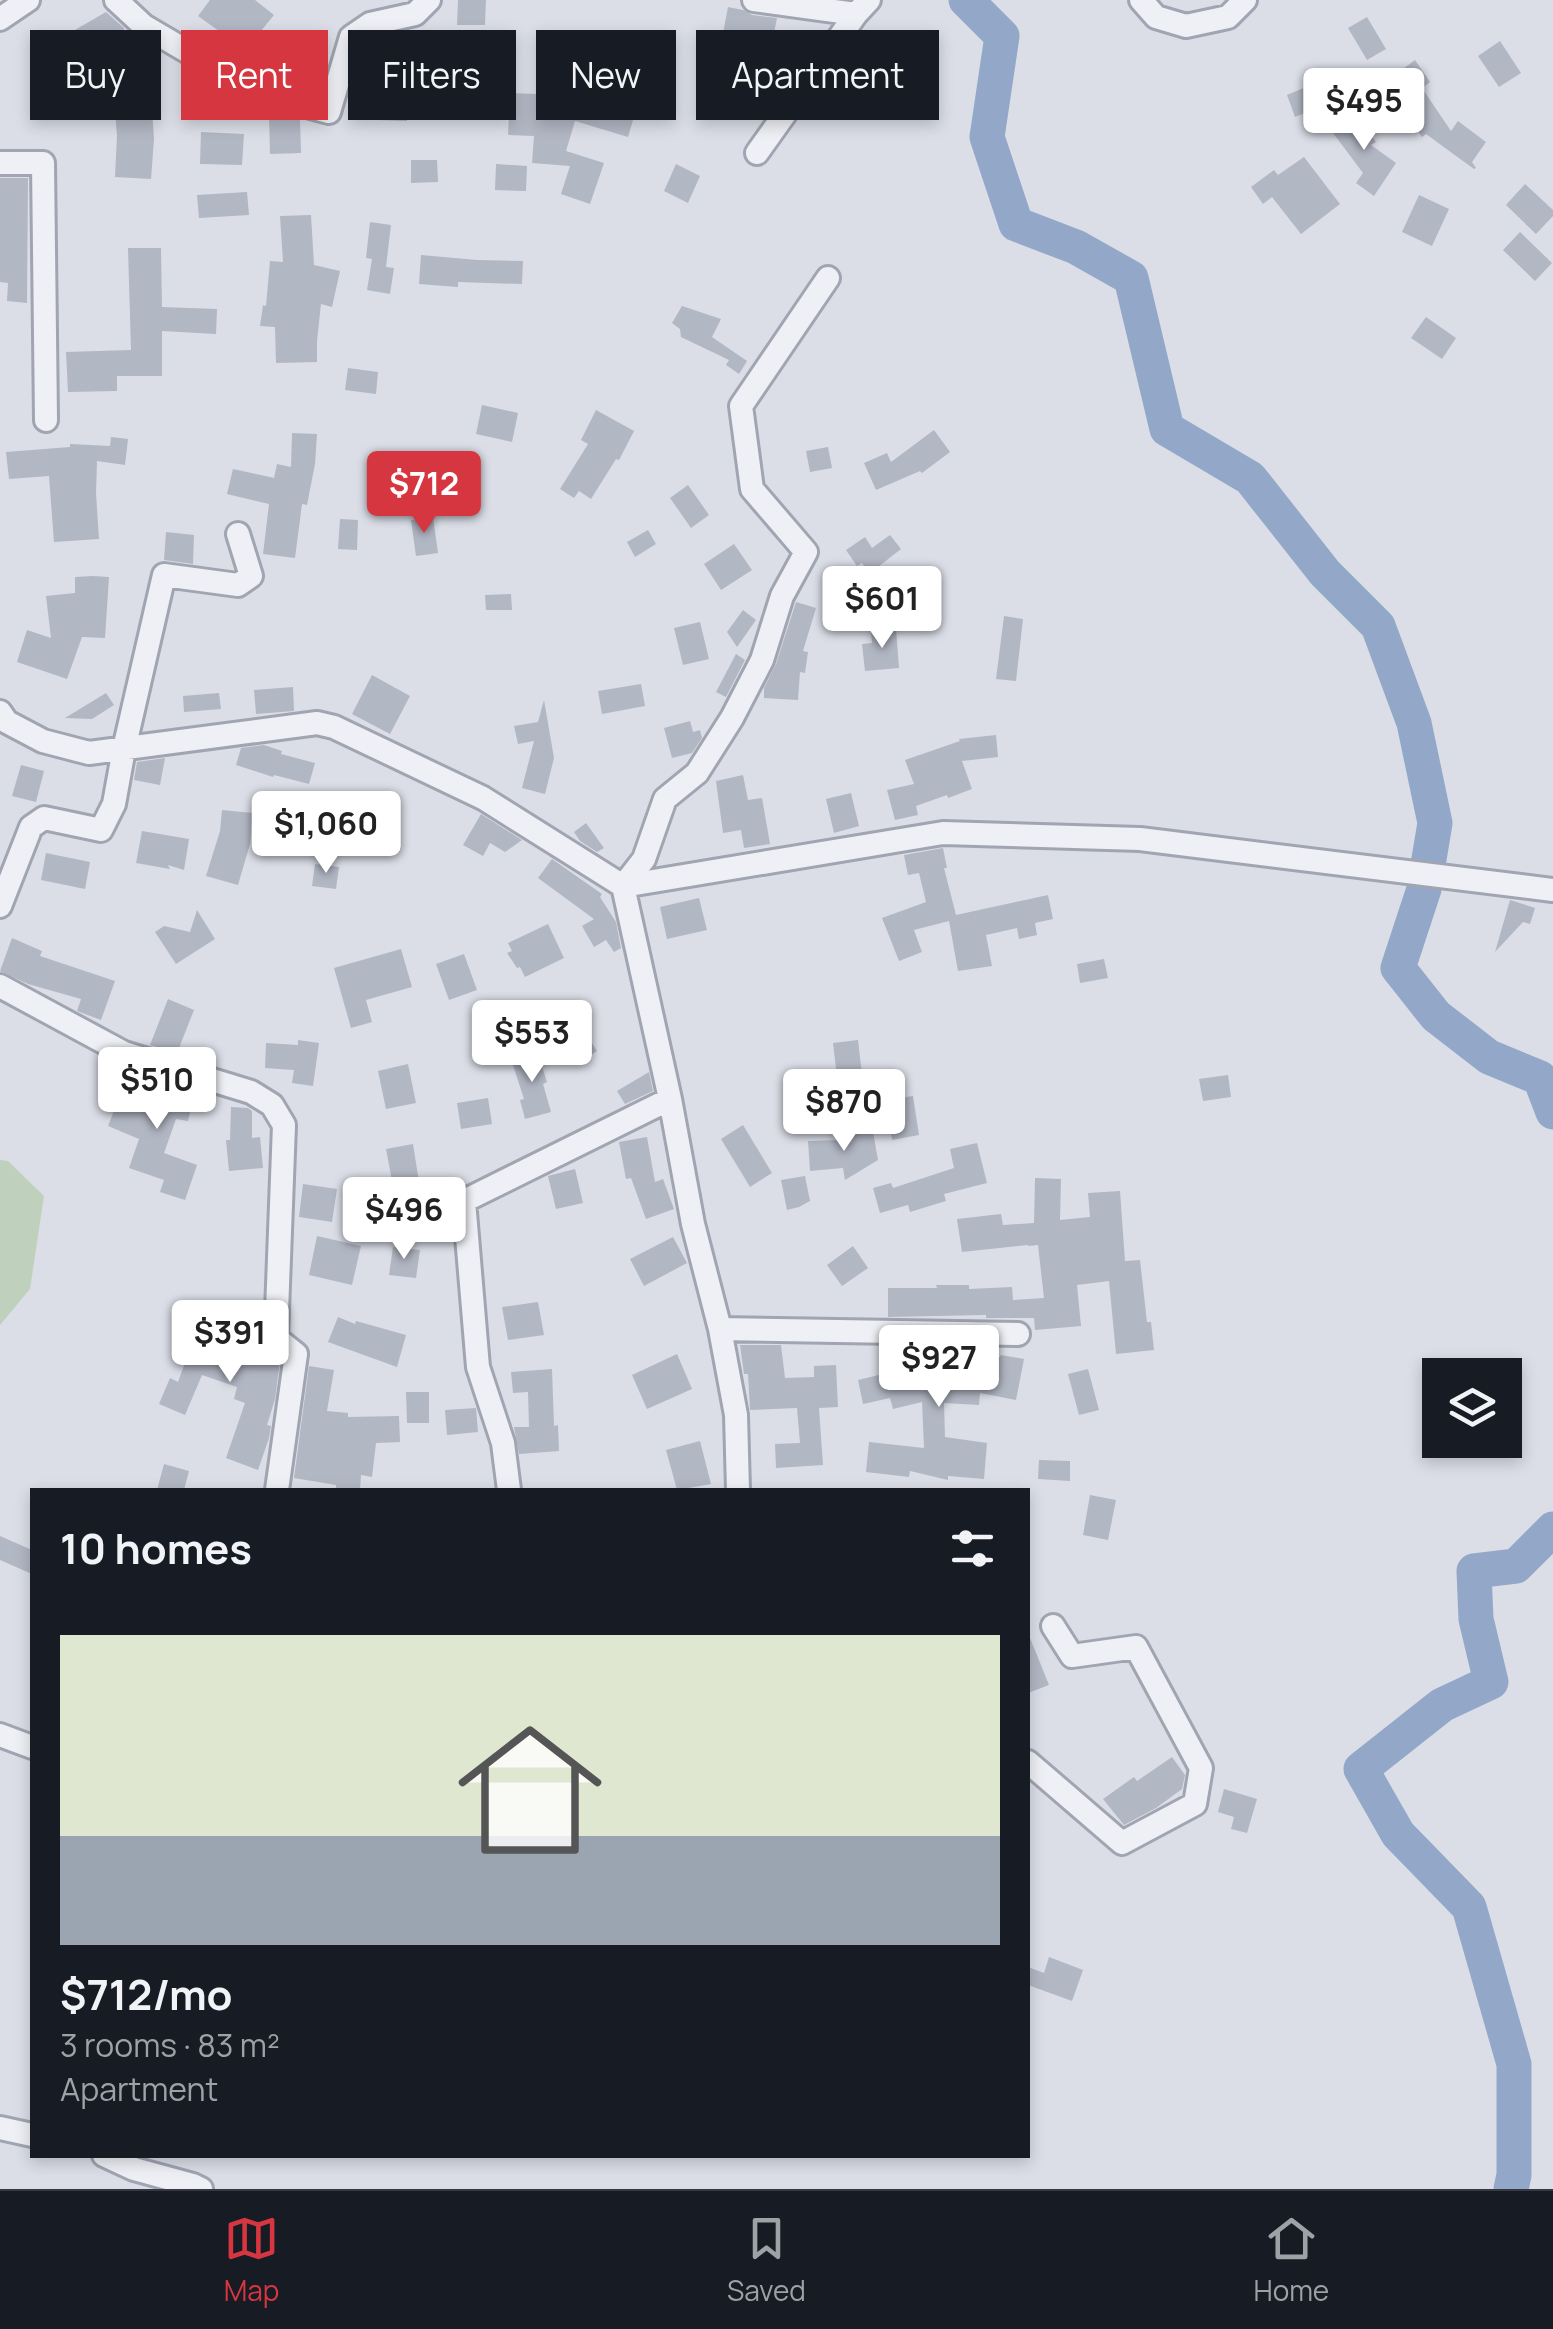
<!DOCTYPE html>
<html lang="en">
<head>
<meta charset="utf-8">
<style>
  body { margin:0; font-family:Manrope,sans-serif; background:#20242c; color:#f1f3f6; height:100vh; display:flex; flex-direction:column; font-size:38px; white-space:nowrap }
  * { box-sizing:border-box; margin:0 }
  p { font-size:32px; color:#9ea1a6 }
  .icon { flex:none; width:55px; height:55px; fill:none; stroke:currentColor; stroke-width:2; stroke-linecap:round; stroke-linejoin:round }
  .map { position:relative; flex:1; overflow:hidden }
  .details { position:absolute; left:30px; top:1488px; width:1000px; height:670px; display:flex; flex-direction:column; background:#171b24; border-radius:0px; box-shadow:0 5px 15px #0003 }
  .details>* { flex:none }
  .guide { position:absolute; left:30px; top:30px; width:1000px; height:90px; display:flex; gap:20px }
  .controls { position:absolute; left:1422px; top:1358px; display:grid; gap:20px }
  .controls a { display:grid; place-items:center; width:100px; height:100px; border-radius:0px; background:#171b24; box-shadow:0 5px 15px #0003; font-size:50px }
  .price { position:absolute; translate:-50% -85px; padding:0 22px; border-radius:10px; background:#fff; color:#222; font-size:32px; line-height:65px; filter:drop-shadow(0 2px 5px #0008) }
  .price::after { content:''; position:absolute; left:50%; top:60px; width:30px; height:22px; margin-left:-15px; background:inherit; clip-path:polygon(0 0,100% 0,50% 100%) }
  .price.active { background:#d5363f; color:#fff }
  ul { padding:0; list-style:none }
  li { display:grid; align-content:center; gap:20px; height:530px; padding:0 30px }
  li span { display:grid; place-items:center; height:310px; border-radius:0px; color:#555 }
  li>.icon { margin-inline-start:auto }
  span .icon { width:180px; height:180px; fill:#fffc; stroke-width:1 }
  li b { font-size:42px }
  h2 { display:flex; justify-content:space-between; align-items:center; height:120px; padding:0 30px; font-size:42px }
  .pill { padding:0 35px; border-radius:0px; background:#171b24; box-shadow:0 5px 15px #0003; font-size:35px; line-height:90px }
  .pill.active { background:#d5363f; color:#fff }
  .dock { display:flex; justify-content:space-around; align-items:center; height:140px; border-top:2px solid #363941; background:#171b24; font-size:28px; color:#9ea1a6 }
  .dock a { display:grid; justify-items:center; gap:5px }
  .dock .active { color:#d5363f }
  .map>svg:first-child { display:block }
  .green { fill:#bfd1bc }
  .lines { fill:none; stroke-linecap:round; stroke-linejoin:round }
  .river { stroke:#93a8c9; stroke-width:35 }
  .building { fill:#b2b7c4 }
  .minor-casing { stroke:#a0a5b1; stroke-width:28 }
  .minor { stroke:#eef0f5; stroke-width:22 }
</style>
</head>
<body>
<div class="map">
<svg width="1553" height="2189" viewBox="0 0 1553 2189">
  <rect width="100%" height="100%" fill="#dbdee7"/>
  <path class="green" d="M 0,1160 L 8,1161 L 44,1196 L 30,1289 L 0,1325 Z"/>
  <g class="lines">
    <path class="river" d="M 966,0 L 1002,36 L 987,137 L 1016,224 L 1076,247 L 1131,278 L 1167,429 L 1250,478 L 1325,573 L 1378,626 L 1414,723 L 1435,823 L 1424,889 L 1398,968 L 1436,1016 L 1489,1057 L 1540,1078 L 1553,1112
      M 1511,2189 L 1514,2175 L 1514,2064 L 1469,1907 L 1398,1834 L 1361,1769 L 1442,1705 L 1491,1682 L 1476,1619 L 1474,1571 L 1516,1566 L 1553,1529"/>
  </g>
  <path class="building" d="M 210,0 L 255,0 L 274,15 L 239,58 L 220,43 L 226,36 L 198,16 Z
    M 458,0 L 486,0 L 485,25 L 457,25 Z
    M 728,7 L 743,10 L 752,15 L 777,18 L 771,48 L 722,39 Z
    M 106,12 L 124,28 L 123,35 L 133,36 L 150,47 L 150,68 L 78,72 L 80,109 L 42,112 L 39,35 L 68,34 Z
    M 1367,17 L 1386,49 L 1367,60 L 1348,28 Z
    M 1500,41 L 1521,73 L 1499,87 L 1478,56 Z
    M 1415,60 L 1430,82 L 1422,88 L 1451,131 L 1458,121 L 1486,142 L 1472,162 L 1476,168 L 1474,169 L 1426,134 L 1422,137 L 1409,118 L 1412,116 L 1390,85 L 1399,79 L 1396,74 Z
    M 379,68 L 409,69 L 407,121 L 377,120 Z
    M 1306,87 L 1315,109 L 1295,117 L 1287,95 Z
    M 562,90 L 594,100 L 597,91 L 638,103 L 628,137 L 575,121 L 566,151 L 604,163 L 590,204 L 561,194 L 570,166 L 532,163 L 534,136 L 508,135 L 510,93 L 560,95 Z
    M 152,109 L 154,139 L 151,179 L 115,177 L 117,136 L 115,111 Z
    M 1354,112 L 1376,142 L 1371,145 L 1396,163 L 1374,196 L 1356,183 L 1363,173 L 1330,129 Z
    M 279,114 L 300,120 L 301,153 L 270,154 L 269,115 Z
    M 201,132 L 244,134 L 242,165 L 200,164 Z
    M 1304,157 L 1340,204 L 1301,234 L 1272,197 L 1263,204 L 1251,187 L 1274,170 L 1278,175 Z
    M 411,160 L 437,160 L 438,182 L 411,183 Z
    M 496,164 L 527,166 L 526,191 L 495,190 Z
    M 676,164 L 700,176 L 688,203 L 664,191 Z
    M 0,178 L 28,178 L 27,303 L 7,301 L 8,283 L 0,282 Z
    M 1525,184 L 1553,210 L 1553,216 L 1536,234 L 1506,205 Z
    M 247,192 L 249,215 L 199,218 L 197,195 Z
    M 1419,195 L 1449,209 L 1432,246 L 1402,232 Z
    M 311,215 L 314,265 L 340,271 L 332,307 L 321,304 L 317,341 L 317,362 L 276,363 L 275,327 L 260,326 L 263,305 L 266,306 L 270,261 L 283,262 L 280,216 Z
    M 370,222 L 391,225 L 386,267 L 394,268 L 390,294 L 367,290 L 372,259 L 366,258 Z
    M 1520,232 L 1552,263 L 1535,281 L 1503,250 Z
    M 128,248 L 161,248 L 162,307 L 217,309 L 216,334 L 162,331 L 162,376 L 117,376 L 117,391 L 68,392 L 66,352 L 131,350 Z
    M 421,255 L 477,260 L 523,261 L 522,284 L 458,282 L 458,287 L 419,284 Z
    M 682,306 L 721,319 L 712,337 L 747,361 L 739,374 L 726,365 L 729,360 L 681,337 L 680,329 L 672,323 Z
    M 1426,317 L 1456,338 L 1442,359 L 1411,338 Z
    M 348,368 L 378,372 L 376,394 L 345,390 Z
    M 482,405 L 518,413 L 512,442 L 476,434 Z
    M 596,410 L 634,431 L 619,460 L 616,459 L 591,499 L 579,491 L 574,498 L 560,489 L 588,444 L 581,440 Z
    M 934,430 L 950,452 L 922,473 L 920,471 L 876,490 L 864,463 L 887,453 L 891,462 Z
    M 292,433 L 317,434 L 315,464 L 307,505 L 302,504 L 295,558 L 263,554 L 269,504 L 227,494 L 233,469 L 274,478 L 277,464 L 291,467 Z
    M 111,437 L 128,439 L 125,465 L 97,461 L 96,493 L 99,539 L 54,542 L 49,476 L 9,479 L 6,452 L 70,447 L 70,444 L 110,446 Z
    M 828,447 L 832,468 L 810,472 L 806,451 Z
    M 688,485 L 709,515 L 691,528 L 670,498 Z
    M 433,517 L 438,553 L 416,556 L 411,520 Z
    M 340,519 L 358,520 L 357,550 L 338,549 Z
    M 648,530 L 656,544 L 635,557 L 627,542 Z
    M 166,532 L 194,535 L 193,564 L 164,560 Z
    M 890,535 L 901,549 L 869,574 L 862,563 L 857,566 L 846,550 L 865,537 L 872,548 Z
    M 734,544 L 752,570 L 721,590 L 704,564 Z
    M 93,576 L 109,577 L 105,638 L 82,637 L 67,679 L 17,662 L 27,630 L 51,638 L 46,596 L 75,593 L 75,577 Z
    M 511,594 L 512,610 L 486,610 L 485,595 Z
    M 796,602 L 816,608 L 803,651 L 808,652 L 805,673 L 800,672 L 798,700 L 764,698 L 764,688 L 776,664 Z
    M 743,610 L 756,620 L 737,647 L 727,632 Z
    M 1004,616 L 1023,619 L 1016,681 L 996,679 Z
    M 700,622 L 709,659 L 683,665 L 674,628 Z
    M 896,629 L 899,668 L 865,671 L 862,644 L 872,643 L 871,631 Z
    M 736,654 L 745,660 L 726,697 L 716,692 Z
    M 372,675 L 410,696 L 390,734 L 352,714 Z
    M 641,684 L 645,706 L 602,714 L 598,691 Z
    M 293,687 L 294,711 L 256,714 L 254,690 Z
    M 106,693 L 114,705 L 92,719 L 65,718 Z
    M 219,693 L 221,709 L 184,712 L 183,696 Z
    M 544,700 L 554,758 L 545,794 L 522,788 L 534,741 L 518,744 L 514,726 L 538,722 Z
    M 690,721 L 693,732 L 700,730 L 702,738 L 692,753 L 672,758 L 664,728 Z
    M 996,735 L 998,757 L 962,761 L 972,789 L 948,798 L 947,795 L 916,806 L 918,815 L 895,820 L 887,790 L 914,784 L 905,760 L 960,741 L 959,739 Z
    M 264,745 L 282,751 L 281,754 L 315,763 L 309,784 L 274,775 L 273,777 L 236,765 L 241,748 Z
    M 165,758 L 160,785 L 134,780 L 137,762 Z
    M 21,765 L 44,771 L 36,802 L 12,796 Z
    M 743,775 L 748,800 L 762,798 L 770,844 L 744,848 L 741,830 L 723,833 L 716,781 Z
    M 851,793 L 859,826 L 834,833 L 826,799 Z
    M 222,810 L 253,813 L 250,844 L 238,885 L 206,876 L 220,831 Z
    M 481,814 L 522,840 L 505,852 L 490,843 L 483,856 L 463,845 Z
    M 586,823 L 604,848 L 597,852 L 580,841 L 574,832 Z
    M 142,831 L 189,839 L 184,870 L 168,865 L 170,869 L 136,863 Z
    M 943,848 L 947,868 L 944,868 L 956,915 L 1048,895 L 1053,919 L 1035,923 L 1037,935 L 1019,939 L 1017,928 L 986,935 L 992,966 L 958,971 L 949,921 L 914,930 L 922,952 L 899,961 L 882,918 L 926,902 L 919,873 L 908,875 L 904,855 Z
    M 46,853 L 90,862 L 85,889 L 41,880 Z
    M 552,859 L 602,894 L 600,897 L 616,922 L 621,948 L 614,952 L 606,940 L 594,947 L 582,926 L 594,919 L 538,878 Z
    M 315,864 L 339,867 L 336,889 L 312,886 Z
    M 699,898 L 707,930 L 667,939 L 660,907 Z
    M 1510,900 L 1535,908 L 1530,924 L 1523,922 L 1495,952 Z
    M 197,910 L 215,939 L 176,964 L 155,932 L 164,926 L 190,932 Z
    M 548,924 L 564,958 L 525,977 L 520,967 L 517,968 L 507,953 L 512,951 L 508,943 Z
    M 12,938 L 42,951 L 40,956 L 115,981 L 101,1020 L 77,1011 L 81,999 L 28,984 L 0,971 Z
    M 401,949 L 412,987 L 366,1000 L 372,1022 L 351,1028 L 334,968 Z
    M 464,954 L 477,990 L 449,1000 L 436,964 Z
    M 1104,959 L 1108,978 L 1080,983 L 1077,964 Z
    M 168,999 L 194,1010 L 177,1053 L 150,1045 Z
    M 583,1030 L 597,1051 L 581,1061 L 567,1041 Z
    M 298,1040 L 319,1043 L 313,1086 L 292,1083 L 294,1070 L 265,1068 L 266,1043 L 298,1045 Z
    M 858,1040 L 863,1083 L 838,1085 L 833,1043 Z
    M 537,1051 L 547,1082 L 543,1084 L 551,1112 L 525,1119 L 520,1100 L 524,1099 L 511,1059 Z
    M 408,1064 L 416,1103 L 386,1109 L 378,1071 Z
    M 649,1072 L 653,1091 L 625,1104 L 617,1091 Z
    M 145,1075 L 195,1090 L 188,1121 L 176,1119 L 164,1153 L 197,1165 L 185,1200 L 160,1192 L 164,1180 L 129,1168 L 139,1139 L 108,1126 L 121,1093 L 140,1101 Z
    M 1228,1075 L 1231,1097 L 1203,1101 L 1199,1079 Z
    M 913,1096 L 919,1135 L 892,1140 L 886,1100 Z
    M 488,1098 L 492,1124 L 461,1129 L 457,1103 Z
    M 231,1107 L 248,1108 L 252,1111 L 252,1138 L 260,1137 L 263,1168 L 229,1171 L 226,1140 L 230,1140 Z
    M 743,1125 L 772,1173 L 750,1187 L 721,1139 Z
    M 873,1132 L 878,1160 L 845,1180 L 843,1168 L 810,1171 L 808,1141 L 839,1140 L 839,1136 Z
    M 647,1137 L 655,1182 L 663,1179 L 674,1209 L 646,1219 L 631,1178 L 626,1179 L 619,1142 Z
    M 977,1143 L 987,1183 L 944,1194 L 946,1201 L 910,1212 L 908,1205 L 880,1213 L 873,1188 L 891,1183 L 893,1188 L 954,1168 L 950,1149 Z
    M 413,1144 L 419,1182 L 393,1186 L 386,1149 Z
    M 575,1169 L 583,1203 L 556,1209 L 548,1176 Z
    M 805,1176 L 810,1201 L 799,1207 L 787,1210 L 781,1180 Z
    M 1035,1178 L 1061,1179 L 1060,1220 L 1090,1217 L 1088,1193 L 1120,1191 L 1125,1261 L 1140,1260 L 1147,1322 L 1151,1322 L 1154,1350 L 1116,1354 L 1109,1281 L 1077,1285 L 1081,1326 L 1035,1330 L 1034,1318 L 986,1318 L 986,1315 L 888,1317 L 888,1288 L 937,1288 L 936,1285 L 969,1285 L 969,1289 L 1012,1287 L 1013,1300 L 1044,1298 L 1038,1245 L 1028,1246 L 1028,1245 L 962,1252 L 957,1219 L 1001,1214 L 1003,1225 L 1034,1223 Z
    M 303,1184 L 337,1189 L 332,1222 L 299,1217 Z
    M 317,1236 L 361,1246 L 352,1285 L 309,1275 Z
    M 673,1237 L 687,1263 L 644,1286 L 630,1259 Z
    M 853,1246 L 868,1268 L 842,1286 L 827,1265 Z
    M 393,1247 L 420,1250 L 416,1278 L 389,1275 Z
    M 538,1302 L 544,1335 L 508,1340 L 502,1307 Z
    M 203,1311 L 240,1329 L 231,1348 L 280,1362 L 275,1399 L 267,1425 L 271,1426 L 269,1438 L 258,1470 L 226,1458 L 245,1403 L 234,1399 L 237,1387 L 202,1375 L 185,1415 L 159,1404 L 170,1378 L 178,1382 L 195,1335 L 192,1334 Z
    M 338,1317 L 355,1324 L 356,1321 L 406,1335 L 397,1367 L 328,1342 Z
    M 740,1345 L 781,1345 L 785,1378 L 814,1377 L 814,1366 L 836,1365 L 838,1407 L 819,1408 L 823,1465 L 776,1468 L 775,1444 L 800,1443 L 797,1408 L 750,1410 L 748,1374 L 744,1374 Z
    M 929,1353 L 1000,1357 L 1001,1355 L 1024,1359 L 1016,1400 L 980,1393 L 979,1405 L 944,1403 L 945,1437 L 987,1443 L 984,1479 L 948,1476 L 948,1480 L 910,1471 L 909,1477 L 866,1472 L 869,1442 L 924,1448 L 922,1402 L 893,1409 L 890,1398 L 863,1404 L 858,1380 L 883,1374 L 881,1367 L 929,1356 Z
    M 677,1354 L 692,1389 L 647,1409 L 632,1375 Z
    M 309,1366 L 334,1370 L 327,1411 L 348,1413 L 348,1417 L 399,1416 L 400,1442 L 376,1443 L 372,1477 L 361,1475 L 360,1490 L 336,1490 L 336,1485 L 294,1478 Z
    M 552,1369 L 554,1426 L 558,1425 L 559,1451 L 519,1454 L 514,1427 L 529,1427 L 528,1392 L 513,1393 L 511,1372 Z
    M 1088,1369 L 1099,1410 L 1079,1415 L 1068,1374 Z
    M 406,1392 L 429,1392 L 429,1423 L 407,1423 Z
    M 476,1408 L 478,1432 L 447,1435 L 445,1410 Z
    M 700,1441 L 711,1484 L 677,1490 L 666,1450 Z
    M 1039,1460 L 1070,1461 L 1070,1481 L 1038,1479 Z
    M 164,1464 L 189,1471 L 184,1490 L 157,1490 Z
    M 1090,1495 L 1116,1500 L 1108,1540 L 1083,1535 Z
    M 0,1536 L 32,1550 L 32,1574 L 0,1560 Z
    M 1028,1633 L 1049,1685 L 1028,1693 Z
    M 1172,1757 L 1185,1775 L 1182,1789 L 1156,1808 L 1124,1825 L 1103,1799 L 1134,1777 L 1137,1781 Z
    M 1224,1789 L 1257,1799 L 1247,1833 L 1231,1829 L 1234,1817 L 1218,1812 Z
    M 1049,1957 L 1083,1970 L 1072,2001 L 1028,1985 L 1028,1967 L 1044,1973 Z"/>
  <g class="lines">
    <g class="minor-casing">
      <path id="minor" d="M 116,0 L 144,26 L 258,93 L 329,112 L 351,37 L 370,24 L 415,14 L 429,0
        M 754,0 L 856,14
        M 1141,0 L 1156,17 L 1186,26 L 1228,17 L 1245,0
        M 0,19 L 28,0
        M 757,153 L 856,14 L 869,0
        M 0,163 L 43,163 L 46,420
        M 0,712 L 7,722 L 43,741 L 89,753 L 317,723 L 334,727 L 483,798 L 623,886 L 943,833 L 1140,839 L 1553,890
        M 0,906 L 31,827 L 44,818 L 101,830 L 114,804 L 124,749 L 164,575 L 238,585 L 251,576 L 238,534
        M 0,986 L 124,1053 L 251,1092 L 272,1105 L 284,1125 L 276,1338 L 296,1354 L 277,1490
        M 720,1329 L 1018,1334
        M 509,1490 L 503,1443 L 478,1367 L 464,1201 L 670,1099
        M 738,1490 L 736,1415 L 720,1329 L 693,1224 L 670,1099 L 623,886 L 644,859 L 665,799 L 697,773 L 732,718 L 762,660 L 782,596 L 806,552 L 752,489 L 741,406 L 828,278
        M 0,1735 L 32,1747
        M 1028,1762 L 1122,1843 L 1195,1804 L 1201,1768 L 1136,1647 L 1072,1656 L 1053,1626
        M 0,2128 L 32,2135
        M 104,2155 L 134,2169 L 193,2185 L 201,2189"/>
    </g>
    <use href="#minor" class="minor"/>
  </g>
</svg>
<div class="controls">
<a><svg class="icon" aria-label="layers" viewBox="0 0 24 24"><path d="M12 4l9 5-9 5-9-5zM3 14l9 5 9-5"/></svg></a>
</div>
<b class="price" style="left:1364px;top:153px">$495</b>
<b class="price active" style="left:424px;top:536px">$712</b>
<b class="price" style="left:882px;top:651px">$601</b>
<b class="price" style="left:326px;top:876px">$1,060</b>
<b class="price" style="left:532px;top:1085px">$553</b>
<b class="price" style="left:157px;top:1132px">$510</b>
<b class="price" style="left:844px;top:1154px">$870</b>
<b class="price" style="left:404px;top:1262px">$496</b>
<b class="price" style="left:230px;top:1385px">$391</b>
<b class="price" style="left:939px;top:1410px">$927</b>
<div class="guide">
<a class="pill">Buy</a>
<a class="pill active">Rent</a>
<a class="pill">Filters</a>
<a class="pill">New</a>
<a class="pill">Apartment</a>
</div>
<section class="details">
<h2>10 homes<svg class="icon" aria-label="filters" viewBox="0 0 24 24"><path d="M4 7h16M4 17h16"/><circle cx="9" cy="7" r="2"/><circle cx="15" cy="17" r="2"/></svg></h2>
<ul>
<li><span style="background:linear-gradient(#dfe7d0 65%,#9aa5b1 0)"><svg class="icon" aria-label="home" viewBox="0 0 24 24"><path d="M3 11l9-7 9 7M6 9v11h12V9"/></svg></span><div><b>$712/mo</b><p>3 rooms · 83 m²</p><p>Apartment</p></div></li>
</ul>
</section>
</div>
<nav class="dock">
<a class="active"><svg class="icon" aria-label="map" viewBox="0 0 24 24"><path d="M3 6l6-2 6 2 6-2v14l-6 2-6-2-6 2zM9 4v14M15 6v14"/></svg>Map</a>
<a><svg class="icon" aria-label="saved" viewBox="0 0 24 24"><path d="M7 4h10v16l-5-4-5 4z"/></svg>Saved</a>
<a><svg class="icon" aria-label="home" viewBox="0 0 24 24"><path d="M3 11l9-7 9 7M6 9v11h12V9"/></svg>Home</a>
</nav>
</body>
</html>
